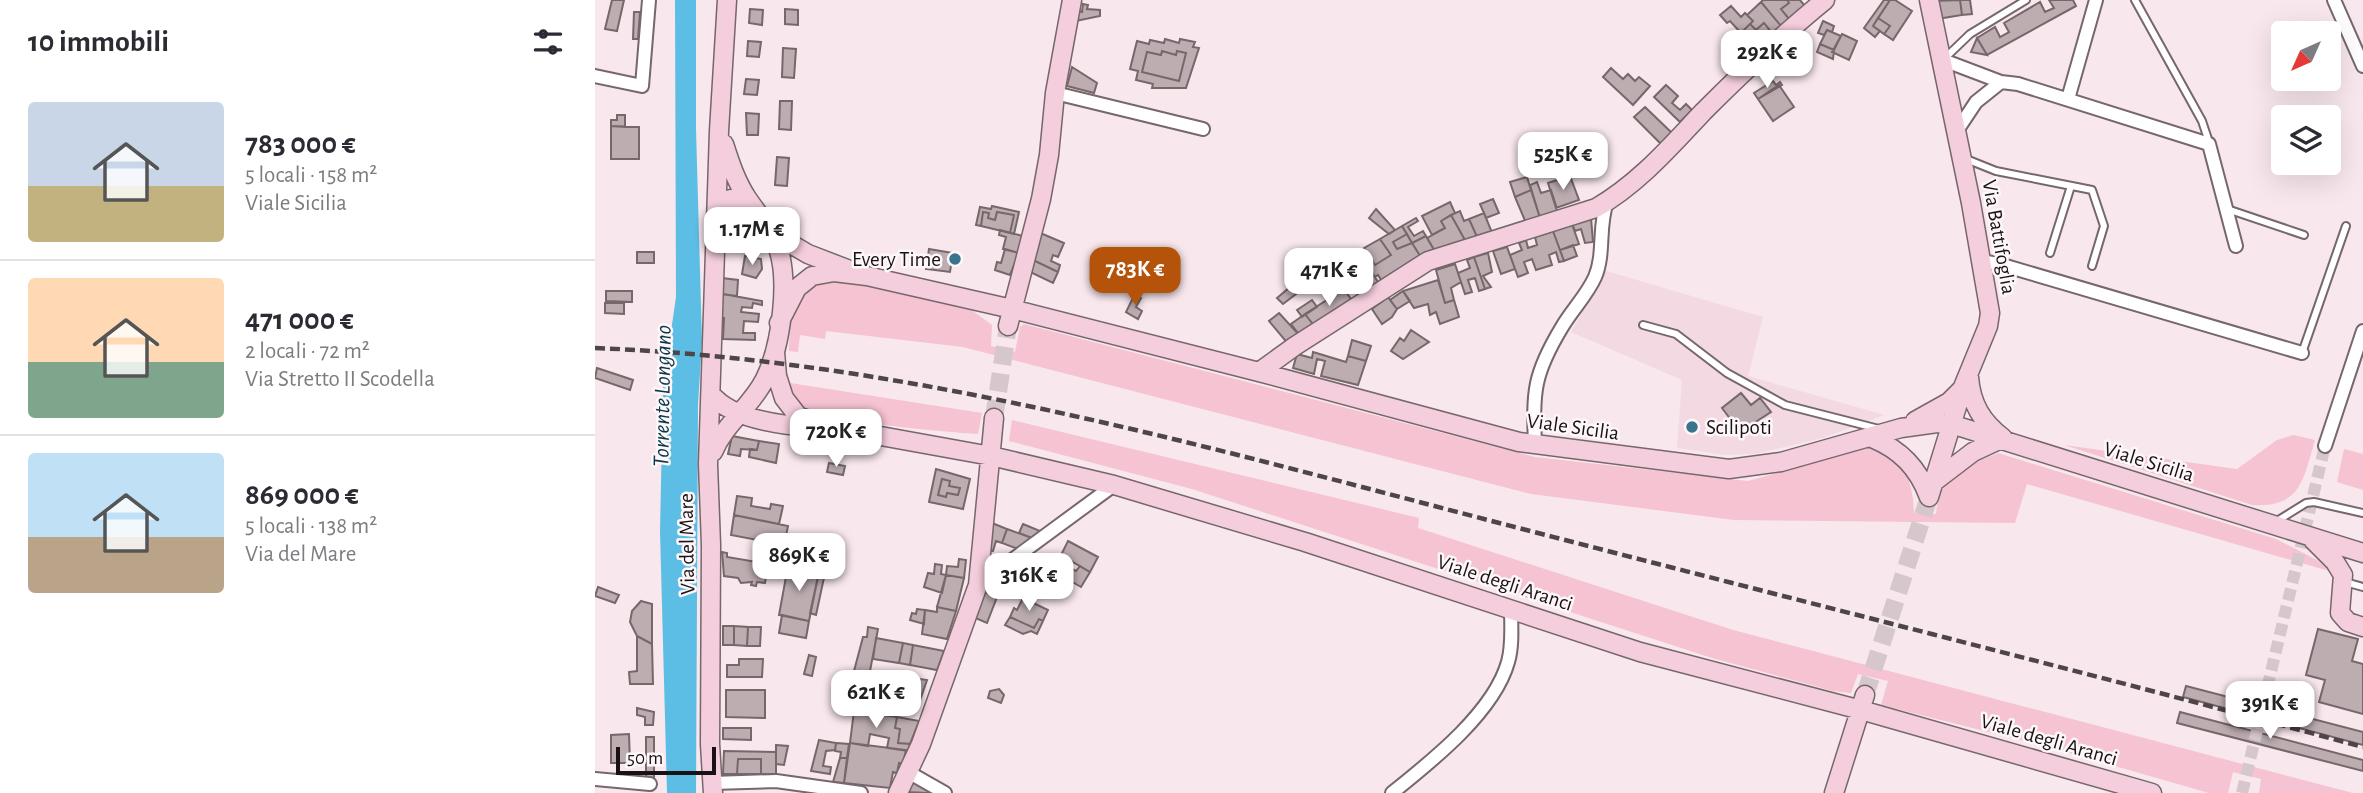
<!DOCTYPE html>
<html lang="it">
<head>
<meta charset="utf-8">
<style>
  body { margin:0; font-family:"Alegreya Sans",sans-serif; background:#f7f7f7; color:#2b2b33; height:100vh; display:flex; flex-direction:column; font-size:26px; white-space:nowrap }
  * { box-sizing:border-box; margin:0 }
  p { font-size:23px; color:#7c7c81 }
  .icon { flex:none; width:38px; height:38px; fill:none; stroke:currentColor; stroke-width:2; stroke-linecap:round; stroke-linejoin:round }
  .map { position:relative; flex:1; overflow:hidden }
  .drawer { display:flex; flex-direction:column; background:#fff; width:595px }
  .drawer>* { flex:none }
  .needle { width:46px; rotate:225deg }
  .tools { position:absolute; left:1676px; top:21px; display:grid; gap:14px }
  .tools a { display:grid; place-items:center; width:70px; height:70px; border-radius:7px; background:#fff; box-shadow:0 7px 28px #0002; font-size:35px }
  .scale { position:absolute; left:21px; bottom:18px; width:100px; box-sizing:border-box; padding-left:7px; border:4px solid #181214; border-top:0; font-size:19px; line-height:24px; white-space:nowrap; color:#181214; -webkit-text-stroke:5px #fef7f9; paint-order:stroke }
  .price { position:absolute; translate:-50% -60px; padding:0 16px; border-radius:14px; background:#fff; color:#222; font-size:23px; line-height:46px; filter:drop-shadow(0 2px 4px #0008) }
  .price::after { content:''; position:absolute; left:50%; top:42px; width:21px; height:16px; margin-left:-10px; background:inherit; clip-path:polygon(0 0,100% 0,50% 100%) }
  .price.on { background:#b45309; color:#fff }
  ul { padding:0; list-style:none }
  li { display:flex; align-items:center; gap:21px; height:175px; padding:0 28px }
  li+li { border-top:2px solid #e1e1e2 }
  li span { display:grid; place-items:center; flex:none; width:196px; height:140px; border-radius:7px; color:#555 }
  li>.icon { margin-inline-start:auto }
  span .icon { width:84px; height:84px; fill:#fffc; stroke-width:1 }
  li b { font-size:30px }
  h2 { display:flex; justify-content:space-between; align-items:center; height:84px; padding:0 28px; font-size:30px }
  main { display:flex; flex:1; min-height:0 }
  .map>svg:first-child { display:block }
  .built { fill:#f3d9e1; fill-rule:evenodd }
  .green { fill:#f5c3d2 }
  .water { fill:#5dbee5 }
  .building { fill:#bdadb1; stroke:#76676b; stroke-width:2 }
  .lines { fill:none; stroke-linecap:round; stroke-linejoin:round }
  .street-tunnel { stroke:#d6c7cc; stroke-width:12; stroke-dasharray:12 6; stroke-linecap:butt }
  .secondary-tunnel { stroke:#d6c7cc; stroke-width:18; stroke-dasharray:18 9; stroke-linecap:butt }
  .lane-casing { stroke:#75676b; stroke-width:10 }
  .street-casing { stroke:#75676b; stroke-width:16 }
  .secondary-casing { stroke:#75676b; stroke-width:21 }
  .lane { stroke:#fff; stroke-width:6 }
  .street { stroke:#fff; stroke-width:12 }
  .secondary { stroke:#f4cedc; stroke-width:18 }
  .rail { stroke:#4d4547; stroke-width:4.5; stroke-dasharray:10 5; stroke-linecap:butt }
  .poi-dot { fill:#39748c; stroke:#fef7f9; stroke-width:2.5 }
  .labels { text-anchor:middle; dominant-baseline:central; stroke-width:5; stroke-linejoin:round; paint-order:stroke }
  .street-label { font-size:21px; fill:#181214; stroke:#fef7f9 }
  .poi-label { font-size:21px; fill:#181214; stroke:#fef7f9; text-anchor:end }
  .water-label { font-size:23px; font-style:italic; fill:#083646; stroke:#fef7f9 }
</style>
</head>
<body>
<main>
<section class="drawer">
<h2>10 immobili<svg class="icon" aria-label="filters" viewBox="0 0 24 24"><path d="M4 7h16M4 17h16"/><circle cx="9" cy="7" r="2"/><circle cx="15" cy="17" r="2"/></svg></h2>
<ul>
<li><span style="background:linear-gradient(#c9d6e8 60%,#c2b280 0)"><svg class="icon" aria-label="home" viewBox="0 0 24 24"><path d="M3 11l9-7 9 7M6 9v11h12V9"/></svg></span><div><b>783 000 €</b><p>5 locali · 158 m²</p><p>Viale Sicilia</p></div></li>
<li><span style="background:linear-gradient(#ffd9b3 60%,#7fa58c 0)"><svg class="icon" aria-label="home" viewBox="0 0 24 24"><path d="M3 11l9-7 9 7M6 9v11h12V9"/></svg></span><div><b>471 000 €</b><p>2 locali · 72 m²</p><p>Via Stretto II Scodella</p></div></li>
<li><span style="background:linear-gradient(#bfe0f5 60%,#b9a48a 0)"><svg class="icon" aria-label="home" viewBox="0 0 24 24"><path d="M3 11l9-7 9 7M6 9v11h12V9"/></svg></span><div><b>869 000 €</b><p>5 locali · 138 m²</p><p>Via del Mare</p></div></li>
</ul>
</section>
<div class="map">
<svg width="1768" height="793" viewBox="0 0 1768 793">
  <rect width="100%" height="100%" fill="#f8e7ec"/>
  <path class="built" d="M 1011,271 L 1168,317 L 1153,376 L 1289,415 L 1228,438 L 1160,454 L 1130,455 L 1082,448 L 1087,380 L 976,332 ZM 1146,393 L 1156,405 L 1166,398 L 1175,412 L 1145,432 L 1127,408 Z"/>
  <path class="green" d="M 242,278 L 378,311 L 397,325 L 396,346 L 420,352 L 425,327 L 429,324 L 940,457 L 1153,481 L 1272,448 C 1309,455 1318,480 1319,513 L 1341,514 L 1344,489 L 1364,469 L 1403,453 L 1681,539 L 1722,560 L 1734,571 L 1432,484 L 1420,523 L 1139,520 L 936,494 L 368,347 L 231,331 L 230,339 L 205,335 L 203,352 L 194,351 C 196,311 195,285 242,278 Z
    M 195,383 L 387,413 L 383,434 C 351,432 230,422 208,406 C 200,400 198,391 195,383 Z
    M 417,420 L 824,518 L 823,528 L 1138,630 L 1758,793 L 1664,793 L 1666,779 L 1638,772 L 1633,793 L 1614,793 L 1457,748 L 1286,705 L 1293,681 L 1263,674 L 1256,693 L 1238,691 L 1117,658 L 597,489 L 414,441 Z
    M 1699,435 L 1720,440 C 1708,480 1706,508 1657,505 L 1469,445 L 1642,469 L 1682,440 Z
    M 1749,449 L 1768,454 L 1768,490 L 1742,482 Z"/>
  <path class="water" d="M 80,0 L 101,0 L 101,129 L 107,341 L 103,405 L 101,793 L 72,793 L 65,531 L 68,386 L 81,297 Z"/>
  <path class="building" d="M 17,0 L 29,0 L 22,31 L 10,29 Z
    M 1168,0 L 1192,0 L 1194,3 L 1186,9 L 1194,19 L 1186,26 L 1166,2 Z
    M 1192,0 L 1205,0 L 1210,6 L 1194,19 L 1186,9 L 1194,3 Z
    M 1289,0 L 1295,0 L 1278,26 L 1285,31 L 1280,37 L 1269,28 Z
    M 1295,0 L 1300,0 L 1317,11 L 1298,40 L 1289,34 L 1295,26 L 1283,18 Z
    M 1365,0 L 1375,0 L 1377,14 L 1367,15 Z
    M 1365,0 L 1367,15 L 1342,19 L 1339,1 Z
    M 1454,0 L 1478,0 L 1481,6 L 1392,55 L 1382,38 L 1400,27 L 1405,37 L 1414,32 L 1409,23 L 1445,2 L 1450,12 L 1459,8 Z
    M 1166,2 L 1186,26 L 1177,33 L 1169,23 L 1161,30 L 1155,24 L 1158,21 L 1152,15 Z
    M 488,4 L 493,5 L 492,9 L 505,10 L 505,16 L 476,22 L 479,10 L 487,12 Z
    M 1136,6 L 1146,17 L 1150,13 L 1158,21 L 1146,33 L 1135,21 L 1132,23 L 1125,15 Z
    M 155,9 L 168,10 L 167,25 L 154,23 Z
    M 190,9 L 203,10 L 203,25 L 190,24 Z
    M 39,12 L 45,12 L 43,39 L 38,39 Z
    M 1283,18 L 1295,26 L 1289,34 L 1278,26 Z
    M 1228,21 L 1239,26 L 1237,32 L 1232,30 L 1229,35 L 1223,33 Z
    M 1169,23 L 1177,33 L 1161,49 L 1146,33 L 1155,24 L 1161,30 Z
    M 1232,30 L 1246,36 L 1239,50 L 1225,44 Z
    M 1247,34 L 1262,41 L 1254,60 L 1237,52 Z
    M 1382,38 L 1392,55 L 1376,52 Z
    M 570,39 L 584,43 L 585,39 L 600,42 L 598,47 L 604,48 L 591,88 L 557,88 L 558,84 L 541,80 L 543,71 L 535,69 L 542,41 L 554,44 L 555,40 L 569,43 Z
    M 153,41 L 166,42 L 164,57 L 152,56 Z
    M 1225,44 L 1239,50 L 1238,59 L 1222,52 Z
    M 188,48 L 201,49 L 199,78 L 187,77 Z
    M 567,51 L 581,55 L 582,51 L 591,53 L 584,81 L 547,72 L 552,52 L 566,55 Z
    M 477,67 L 502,83 L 499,93 L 472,86 Z
    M 1016,68 L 1028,79 L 1033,74 L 1040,81 L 1044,77 L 1055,86 L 1038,105 L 1008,77 Z
    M 151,79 L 164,80 L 162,95 L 149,94 Z
    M 1178,81 L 1181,85 L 1185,82 L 1187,85 L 1163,99 L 1159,93 Z
    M 1071,85 L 1083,96 L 1077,103 L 1085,110 L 1091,104 L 1097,110 L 1085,122 L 1059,97 Z
    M 1184,85 L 1199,107 L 1178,121 L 1163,99 Z
    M 185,101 L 197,101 L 196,130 L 184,129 Z
    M 1050,107 L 1077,133 L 1066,144 L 1039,117 Z
    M 151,113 L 164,114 L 163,135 L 152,135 Z
    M 22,115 L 30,115 L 30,127 L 16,126 L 16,120 L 22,120 Z
    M 16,126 L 44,127 L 44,159 L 16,159 Z
    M 182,157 L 194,158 L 192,186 L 180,185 Z
    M 975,176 L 984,200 L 961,208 L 953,183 Z
    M 932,177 L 936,190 L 920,197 L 915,182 Z
    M 942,182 L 946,193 L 956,190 L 963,212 L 945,218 L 935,185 Z
    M 936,190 L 945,218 L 931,223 L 920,197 Z
    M 898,199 L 904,213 L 891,218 L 885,204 Z
    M 855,202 L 860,213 L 846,221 L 850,228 L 837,235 L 827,216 Z
    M 397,206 L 424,212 L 419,234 L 415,233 L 419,215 L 402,212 L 400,220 L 393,218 L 394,213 L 388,212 L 386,226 L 381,225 L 385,207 L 396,209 Z
    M 781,209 L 800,230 L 794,234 L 774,218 Z
    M 865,211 L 869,221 L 874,219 L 883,239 L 871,242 L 856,215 Z
    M 388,212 L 394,213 L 393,218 L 400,220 L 402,212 L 419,215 L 415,233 L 386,226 Z
    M 889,213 L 898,235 L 883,239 L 874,219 Z
    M 856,215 L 871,242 L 841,253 L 832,238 L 850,228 L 846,221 Z
    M 821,218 L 823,221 L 813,227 L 819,236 L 828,231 L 831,236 L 817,243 L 807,226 Z
    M 996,218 L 998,242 L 990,243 L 986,229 L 980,231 L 977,224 Z
    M 977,224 L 984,244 L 965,250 L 958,231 Z
    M 807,226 L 812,234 L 798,242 L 802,249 L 817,243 L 827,259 L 788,283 L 783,275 L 780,277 L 767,258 L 773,254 L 780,265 L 796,255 L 785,239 Z
    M 405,230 L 428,236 L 424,253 L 408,249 L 411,237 L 404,235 Z
    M 958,231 L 969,261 L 964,262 L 961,252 L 954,255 L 957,265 L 941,270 L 937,259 L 929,262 L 933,273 L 923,277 L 915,255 L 927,250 L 924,243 L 931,240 L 933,248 L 942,245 L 940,237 Z
    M 443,232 L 469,243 L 463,257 L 458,255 L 456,261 L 465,265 L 463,272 L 436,259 Z
    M 812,234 L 817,243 L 802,249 L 798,242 Z
    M 831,236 L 841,253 L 827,259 L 817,243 Z
    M 785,239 L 796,255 L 780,265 L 769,248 Z
    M 978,245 L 982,256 L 969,261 L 965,250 Z
    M 912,247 L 920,269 L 906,274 L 898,251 Z
    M 334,249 L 358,253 L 355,272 L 331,269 Z
    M 410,249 L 424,253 L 415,275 L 400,270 L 402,262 L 406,263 Z
    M 42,252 L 59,252 L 59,263 L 42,263 Z
    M 893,253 L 897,272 L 888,276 L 896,287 L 890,289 L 879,257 Z
    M 150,256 L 166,259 L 167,269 L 161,278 L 147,274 Z
    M 879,257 L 890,289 L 884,291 L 880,278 L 873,280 L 877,292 L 870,294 L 863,273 L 875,268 L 872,260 Z
    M 436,259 L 463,272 L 458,283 L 433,271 Z
    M 860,264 L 866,282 L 856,288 L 859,300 L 850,303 L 841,270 Z
    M 776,271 L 785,285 L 772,293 L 763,279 Z
    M 127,278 L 143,280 L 142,296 L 126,294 Z
    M 843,280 L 850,303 L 859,300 L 864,317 L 845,324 L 841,312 L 835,315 L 833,304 L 819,308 L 808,291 Z
    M 695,287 L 701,294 L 688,304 L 682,298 Z
    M 749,289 L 758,302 L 720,327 L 710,314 Z
    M 11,291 L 37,291 L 37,302 L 11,301 Z
    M 808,291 L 815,301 L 802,309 L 795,300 Z
    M 128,294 L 167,301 L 167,305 L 158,303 L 157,308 L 147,307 L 146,312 L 164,314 L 163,322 L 149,321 L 148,333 L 160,333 L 160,340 L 128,339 L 129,318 L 125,318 Z
    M 540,294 L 546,298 L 541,307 L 547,311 L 543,319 L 531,312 Z
    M 793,297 L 802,309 L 797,317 L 787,324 L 777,309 Z
    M 717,300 L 722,307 L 707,317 L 702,310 Z
    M 10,303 L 29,303 L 29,314 L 10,313 Z
    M 684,313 L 706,337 L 694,345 L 674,321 Z
    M 710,314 L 720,327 L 706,337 L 696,324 Z
    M 816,330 L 834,342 L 808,359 L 796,351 L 805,338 L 809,341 Z
    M 757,340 L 776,346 L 771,361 L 753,356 Z
    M 718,352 L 751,362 L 753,356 L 771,361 L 763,385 L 726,376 L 730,361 L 722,359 L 719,374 L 698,368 L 702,354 L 717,358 Z
    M 2,368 L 38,380 L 35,390 L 0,378 Z
    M 1146,393 L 1156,405 L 1165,398 L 1176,412 L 1145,432 L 1127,408 Z
    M 137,436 L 164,441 L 162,450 L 146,449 L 145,456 L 133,454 Z
    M 164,441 L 184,444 L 181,463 L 154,457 L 155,449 L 162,450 Z
    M 234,463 L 250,466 L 248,475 L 232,472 Z
    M 341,469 L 375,479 L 368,509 L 334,502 Z
    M 347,479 L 355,481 L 354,486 L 365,488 L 363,495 L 352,493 L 351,497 L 343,495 Z
    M 142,496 L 157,498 L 156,506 L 175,509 L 176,504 L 188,506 L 184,524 L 139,515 Z
    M 139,515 L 193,526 L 189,545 L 136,535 Z
    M 397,523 L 412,529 L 407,543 L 401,541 L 398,551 L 392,550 Z
    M 428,524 L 445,531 L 437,538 L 424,533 Z
    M 412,529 L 437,538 L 423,549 L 407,543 Z
    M 473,541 L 503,557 L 495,572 L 466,555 Z
    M 127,552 L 132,553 L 132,557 L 173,564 L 170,583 L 162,582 L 161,586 L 156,585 L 157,582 L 146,583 L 143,578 L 129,576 Z
    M 461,554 L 474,560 L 471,565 L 481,571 L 485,566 L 495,572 L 486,587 L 453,568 Z
    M 364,559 L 371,560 L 369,578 L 351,575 L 352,566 L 363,567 Z
    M 340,564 L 347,565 L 346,574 L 351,575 L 347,593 L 329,587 L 333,573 L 339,574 Z
    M 193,566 L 224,572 L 214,621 L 184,615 Z
    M 224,572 L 230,573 L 221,615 L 215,613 Z
    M 351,575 L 369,578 L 361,611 L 342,607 Z
    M 3,587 L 24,595 L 20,603 L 0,596 Z
    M 387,591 L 402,597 L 392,623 L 378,617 Z
    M 428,598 L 453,610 L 448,621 L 444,619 L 439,628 L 415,617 L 419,608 L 422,610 Z
    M 46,601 L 57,604 L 57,644 L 42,636 L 35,622 L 37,611 Z
    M 342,607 L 361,611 L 352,639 L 327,634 L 330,610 L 342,612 Z
    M 322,609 L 330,610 L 329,624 L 315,620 L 317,613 L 321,614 Z
    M 187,615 L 214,621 L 211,638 L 184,633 Z
    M 415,617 L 439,628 L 444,619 L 448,621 L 442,634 L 436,631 L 428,634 L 410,625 Z
    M 128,626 L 139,626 L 139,645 L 128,645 Z
    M 139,626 L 153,627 L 152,646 L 139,645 Z
    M 153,627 L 166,627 L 165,646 L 152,646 Z
    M 273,627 L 283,629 L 275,671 L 259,671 L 268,637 L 272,637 Z
    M 1723,629 L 1763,639 L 1757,661 L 1768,664 L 1768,714 L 1724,702 L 1730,680 L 1711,675 Z
    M 42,636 L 57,644 L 58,684 L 35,684 L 34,672 L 42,671 Z
    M 281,638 L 308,643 L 304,663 L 278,659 Z
    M 308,643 L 318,645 L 315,665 L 304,663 Z
    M 318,645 L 349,651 L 342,670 L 315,665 Z
    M 214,655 L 221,657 L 217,676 L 209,674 Z
    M 144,659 L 168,659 L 167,677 L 132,677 L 132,665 L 144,665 Z
    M 281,673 L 332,680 L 323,706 L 277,700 Z
    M 1591,686 L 1768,732 L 1768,745 L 1588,697 Z
    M 404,689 L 409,695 L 406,703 L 393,698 L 395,691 Z
    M 131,690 L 170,690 L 170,718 L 131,717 Z
    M 42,708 L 59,712 L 58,725 L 50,725 L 50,717 L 42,715 Z
    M 259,711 L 302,717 L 300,728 L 305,729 L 303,743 L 315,744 L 313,751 L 292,748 L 294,738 L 275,734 L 273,746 L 255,743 Z
    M 1585,712 L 1768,760 L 1768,771 L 1582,723 Z
    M 302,717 L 324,721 L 315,744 L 303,743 L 305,729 L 300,728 Z
    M 128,728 L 156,728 L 156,740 L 128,739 Z
    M 34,734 L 35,763 L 16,763 L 16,735 Z
    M 51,737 L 59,737 L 59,780 L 51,779 Z
    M 224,740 L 241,743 L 240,750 L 231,751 L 228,766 L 236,767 L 235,774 L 216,771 Z
    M 241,743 L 254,744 L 252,758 L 245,758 L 246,752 L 240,751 Z
    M 255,743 L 311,750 L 308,764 L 304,763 L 302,773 L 298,772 L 295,788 L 249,783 Z
    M 181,745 L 193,746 L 189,765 L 181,764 Z
    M 129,751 L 181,752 L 181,774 L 166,774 L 166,759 L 143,759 L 142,774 L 128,774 Z
    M 245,758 L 252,758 L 249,783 L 238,782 Z
    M 143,759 L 166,759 L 166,774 L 142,774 Z
    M 317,781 L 334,791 L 333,793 L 311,792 Z"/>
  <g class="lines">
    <path class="street-tunnel" d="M 1647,793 L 1730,446"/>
    <path class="secondary-tunnel" d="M 399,418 L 413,326
      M 1270,695 L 1334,497"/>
    <g class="lane-casing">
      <path id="lane" d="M 1540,0 L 1607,121 L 1614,142
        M 1350,58 L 1375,34 L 1431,0
        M 1371,159 L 1401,171 L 1497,190 L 1509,226 L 1497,266
        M 1632,209 L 1709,235
        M 1455,253 L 1476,186
        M 1048,325 L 1081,334 L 1132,373 L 1190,405 L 1284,429
        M 1707,353 L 1751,226
        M 1682,521 L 1711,503 L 1719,502 L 1768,513
        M 1750,582 L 1768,587"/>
    </g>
    <g class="street-casing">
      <path id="street" d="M 1739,0 L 1768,66
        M 1348,60 L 1406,82 L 1423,84 L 1614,144 L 1641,246
        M 0,76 L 47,86 L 54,0
        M 460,93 L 608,129
        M 1473,99 L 1501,0
        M 1361,132 L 1381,102 L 1406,82
        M 1385,261 L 1404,264 L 1707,353
        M 940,446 C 938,391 938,375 967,327 C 977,310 992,295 1000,277 C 1010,254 1003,226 1012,202
        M 1730,446 L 1768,331
        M 383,585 L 519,485
        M 313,772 L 350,793
        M 0,779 L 55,784
        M 117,783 L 181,781 L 266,793
        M 797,793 C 837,761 899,712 913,662 C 918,645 916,625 916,608"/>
    </g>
    <g class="secondary-casing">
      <path id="secondary" d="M 122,202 L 136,199 L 143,201 L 196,244 L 213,254 L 252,269
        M 184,323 L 202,288 L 217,276 L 239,272 L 272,276 L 417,309 L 664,372 L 924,442 L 1134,469 L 1186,462 L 1306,428 L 1342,423 L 1356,424 L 1768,553
        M 413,326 L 446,199 L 454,155 L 460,93 L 477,0
        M 180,352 L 182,376 L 189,398 L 203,416 L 211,419 L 247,429 L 396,456 L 519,485 L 710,542 L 1045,652 L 1266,710 L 1557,793
        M 664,372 L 700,346 L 833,261 L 1001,208 C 1043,184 1075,147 1108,112 C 1147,73 1187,35 1230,0
        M 1374,377 C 1376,404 1387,422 1408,438
        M 116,394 C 136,419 185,425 215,427
        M 1320,421 L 1354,402 L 1366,390
        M 1277,438 C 1306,450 1323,468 1334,497
        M 118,452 C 130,423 156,407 170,379 C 186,346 196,277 181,243 C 174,226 162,213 152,198 C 141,181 135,163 129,144
        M 1340,481 L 1378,452 L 1406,439
        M 1334,497 L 1368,387 L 1393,326 L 1395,313 L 1376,203 L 1334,0
        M 1718,540 L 1740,562 L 1748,575 L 1745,613 L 1753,622 L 1768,627
        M 118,793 L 115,744 L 116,545 L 113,464 L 124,131 L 132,0
        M 303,793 L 326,744 L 383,585 L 399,418
        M 1239,793 L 1270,695"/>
    </g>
    <use href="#lane" class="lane"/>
    <use href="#street" class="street"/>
    <use href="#secondary" class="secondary"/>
    <path class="rail" d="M 0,348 C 311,360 612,447 912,525 C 1197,599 1483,670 1768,747"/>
  </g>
  <g class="poi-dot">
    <circle cx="360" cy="259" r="7"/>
    <circle cx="1097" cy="427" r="7"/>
  </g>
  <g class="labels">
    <g class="street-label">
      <text transform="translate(1404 237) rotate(80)">Via Battifoglia</text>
      <text transform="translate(978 427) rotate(8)">Viale Sicilia</text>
      <text transform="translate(1554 462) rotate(17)">Viale Sicilia</text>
      <text transform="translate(92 544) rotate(-91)">Via del Mare</text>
      <text transform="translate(910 583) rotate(18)">Viale degli Aranci</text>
      <text transform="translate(1454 740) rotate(16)">Viale degli Aranci</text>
    </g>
    <g class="poi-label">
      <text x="346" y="259">Every Time</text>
      <text x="1111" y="427" text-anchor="start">Scilipoti</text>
    </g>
    <g class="water-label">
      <text transform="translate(68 396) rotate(-89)">Torrente Longano</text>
    </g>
  </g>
</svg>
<div class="tools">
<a><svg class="needle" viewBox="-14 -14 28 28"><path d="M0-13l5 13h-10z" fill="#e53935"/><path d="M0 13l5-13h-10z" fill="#7c7c81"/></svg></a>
<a><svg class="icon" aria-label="layers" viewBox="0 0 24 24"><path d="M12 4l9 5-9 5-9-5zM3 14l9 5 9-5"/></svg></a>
</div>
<div class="scale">50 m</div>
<b class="price" style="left:1172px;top:90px">292K €</b>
<b class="price" style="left:968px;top:192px">525K €</b>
<b class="price" style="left:157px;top:267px">1.17M €</b>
<b class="price on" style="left:540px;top:307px">783K €</b>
<b class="price" style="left:734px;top:308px">471K €</b>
<b class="price" style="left:241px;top:469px">720K €</b>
<b class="price" style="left:204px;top:593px">869K €</b>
<b class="price" style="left:434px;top:613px">316K €</b>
<b class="price" style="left:281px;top:730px">621K €</b>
<b class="price" style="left:1675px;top:741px">391K €</b>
</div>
</main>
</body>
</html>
